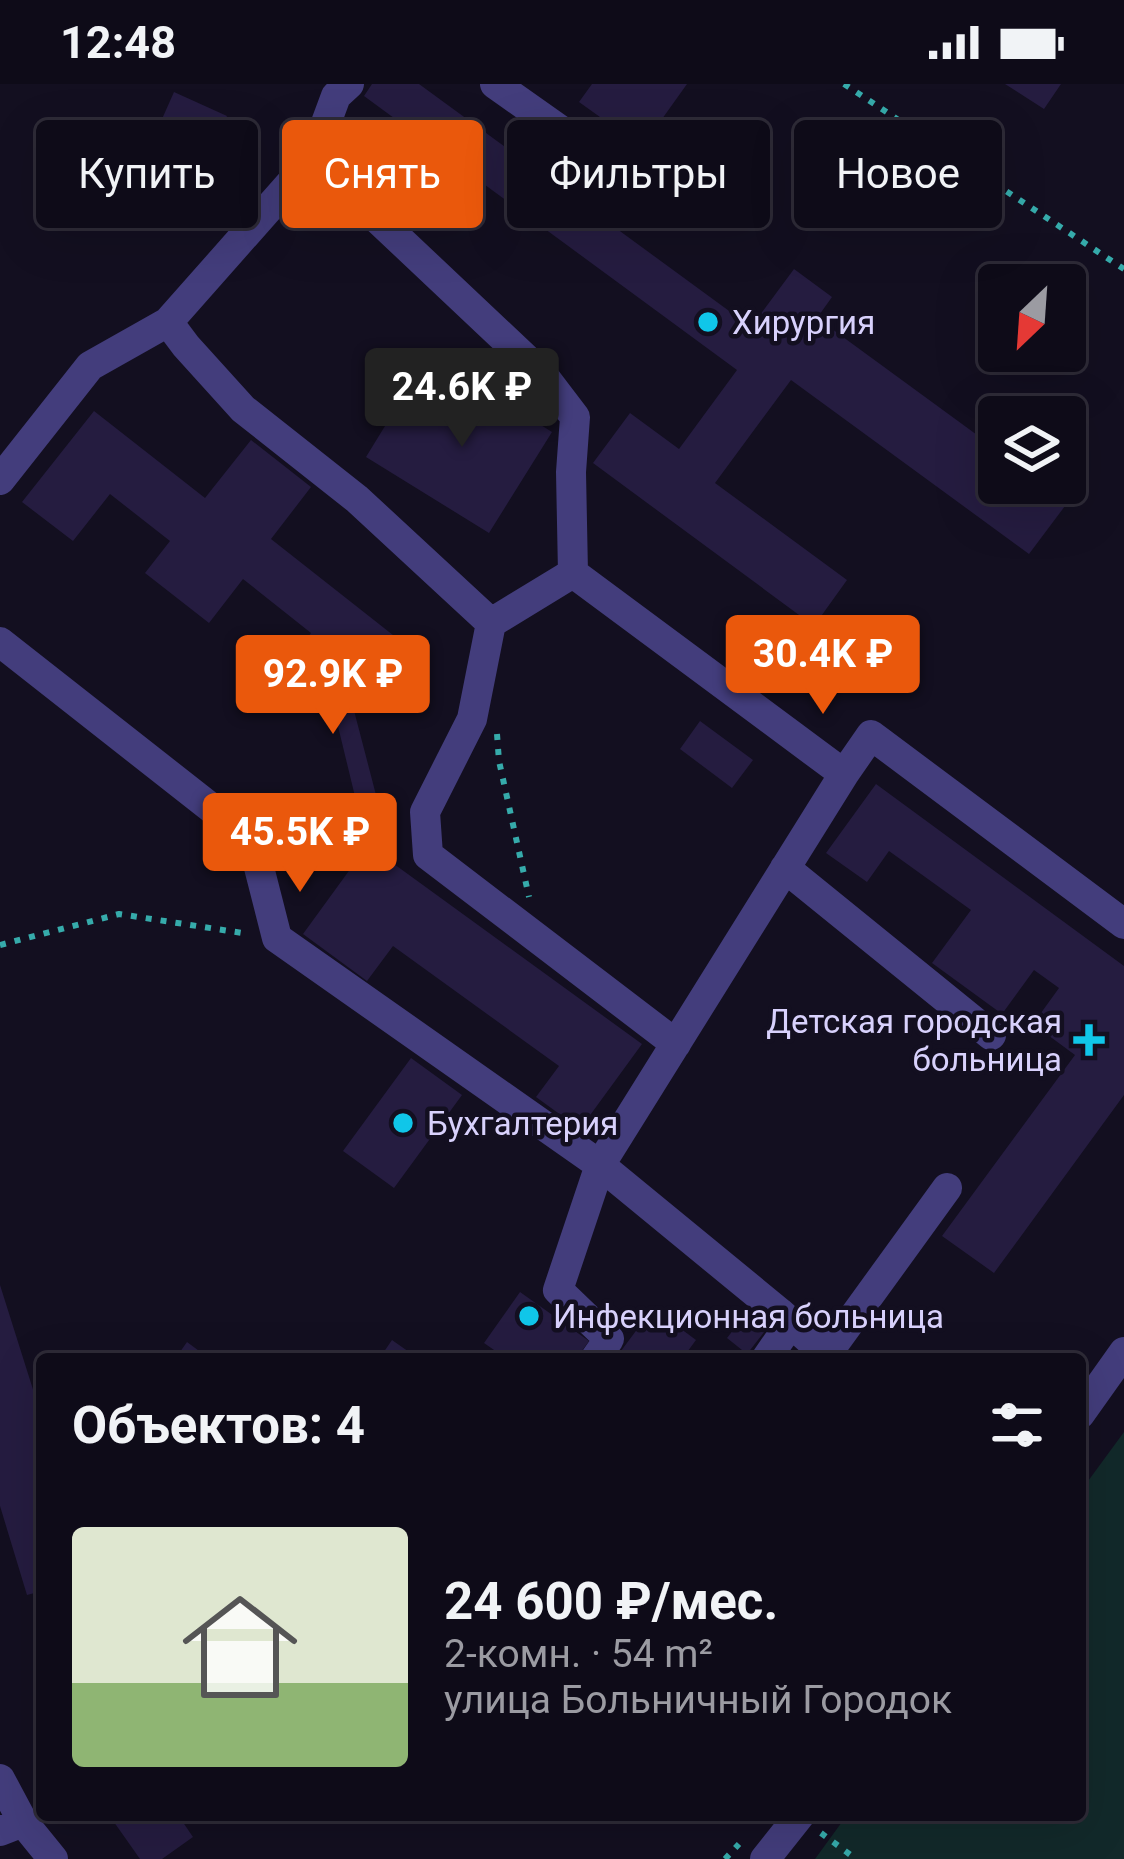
<!DOCTYPE html>
<html lang="ru">
<head>
<meta charset="utf-8">
<style>
  body { margin:0; font-family:Roboto,sans-serif; background:#1c1925; color:#f1f3f6; height:100vh; display:flex; flex-direction:column; font-size:45px; white-space:nowrap }
  * { box-sizing:border-box; margin:0 }
  p { font-size:39px; color:#9b9ba2 }
  .icon { flex:none; width:66px; height:66px; fill:none; stroke:currentColor; stroke-width:2; stroke-linecap:round; stroke-linejoin:round }
  .map { position:relative; flex:1; overflow:hidden }
  .sheet { position:absolute; left:36px; top:1269px; width:1050px; height:468px; display:flex; flex-direction:column; background:#0e0b18; border-radius:12px; box-shadow:0 12px 48px #0002,0 0 0 3px #2e2b37 }
  .sheet>* { flex:none }
  .hud { position:absolute; left:36px; top:36px; width:1053px; height:108px; display:flex; gap:24px }
  .needle { width:78px; rotate:205deg }
  .fabs { position:absolute; left:978px; top:180px; display:grid; gap:24px }
  .fabs a { display:grid; place-items:center; width:108px; height:108px; border-radius:12px; background:#0e0b18; box-shadow:0 12px 48px #0002,0 0 0 3px #2e2b37; font-size:60px }
  .price { position:absolute; translate:-50% -102px; padding:0 27px; border-radius:12px; background:#ea580c; color:#fff; font-size:39px; line-height:78px; filter:drop-shadow(0 3px 6px #0008) }
  .price::after { content:''; position:absolute; left:50%; top:72px; width:36px; height:27px; margin-left:-18px; background:inherit; clip-path:polygon(0 0,100% 0,50% 100%) }
  .price.on { background:#222; color:#fff }
  ul { padding:0; list-style:none }
  li { display:flex; align-items:center; gap:36px; height:300px; padding:0 36px }
  li span { display:grid; place-items:center; flex:none; width:336px; height:240px; border-radius:12px; color:#555 }
  li>.icon { margin-inline-start:auto }
  span .icon { width:144px; height:144px; fill:#fffc; stroke-width:1 }
  li b { font-size:51px }
  h2 { display:flex; justify-content:space-between; align-items:center; height:144px; padding:0 36px; font-size:51px }
  .chip { padding:0 42px; border-radius:12px; background:#0e0b18; box-shadow:0 12px 48px #0002,0 0 0 3px #2e2b37; font-size:42px; line-height:108px }
  .chip.on { background:#ea580c; color:#fff }
  .status { display:flex; justify-content:space-between; align-items:center; height:84px; padding:0 60px; background:#0e0b18; direction:ltr }
  .status svg { height:33px; fill:currentColor }
  .map>svg:first-child { display:block }
  .green { fill:#12292a }
  .building { fill:#251c40 }
  .lines { fill:none; stroke-linecap:round; stroke-linejoin:round }
  .path { stroke:#36abab; stroke-width:6; stroke-dasharray:6 9; stroke-linecap:butt }
  .minor { stroke:#433d7c; stroke-width:30 }
  .poi-dot { fill:#10c6e9; stroke:#130f20; stroke-width:4.5 }
  .labels { text-anchor:middle; dominant-baseline:central; stroke-width:9; stroke-linejoin:round; paint-order:stroke }
  .poi-label { font-size:33px; fill:#d8d1fc; stroke:#130f20; text-anchor:start }
</style>
</head>
<body>
<div class="status"><b>12:48</b><svg viewBox="0 0 49 12"><path d="M0 12V9h3v3zM5 12V6h3v6zM10 12V3h3v9zM15 12V0h3v12zM26 1h20v11H26zM47 4h2v5h-2z"/></svg></div>
<div class="map">
<svg width="1124" height="1775" viewBox="0 0 1124 1775">
  <rect width="100%" height="100%" fill="#130f20"/>
  <path class="green" d="M 1124,1348 L 1124,1775 L 815,1775 L 847,1731 L 1080,1731 L 1080,1408 Z"/>
  <path class="building" d="M 372,0 L 419,0 L 751,243 L 794,185 L 832,213 L 817,234 L 999,367 L 999,399 L 1042,399 L 1068,418 L 1029,470 L 791,296 L 715,399 L 847,496 L 814,542 L 593,379 L 630,329 L 679,365 L 737,286 L 364,12 Z
    M 592,0 L 687,0 L 642,63 L 579,18 Z
    M 1005,0 L 1061,0 L 1044,25 Z
    M 174,8 L 227,32 L 203,86 L 150,62 Z
    M 744,49 L 768,66 L 743,100 L 719,83 Z
    M 454,287 L 552,348 L 489,449 L 366,373 L 404,311 L 430,327 Z
    M 94,327 L 205,414 L 251,356 L 311,403 L 271,455 L 398,555 L 351,615 L 394,780 L 642,960 L 580,1045 L 536,1013 L 559,982 L 393,862 L 367,897 L 303,850 L 367,762 L 336,634 L 300,605 L 319,581 L 299,565 L 311,549 L 243,495 L 209,539 L 145,489 L 170,457 L 110,410 L 73,457 L 22,418 Z
    M 700,637 L 753,676 L 732,704 L 680,665 Z
    M 876,700 L 1124,882 L 1124,1011 L 994,1189 L 942,1152 L 1075,971 L 1033,940 L 1059,904 L 1034,886 L 1002,930 L 932,879 L 971,826 L 889,767 L 867,798 L 826,769 Z
    M 411,974 L 462,1011 L 394,1104 L 343,1067 Z
    M 0,1201 L 42,1334 L 42,1507 L 27,1511 L 0,1422 Z
    M 520,1208 L 589,1257 L 576,1275 L 507,1275 L 484,1259 Z
    M 653,1224 L 696,1256 L 682,1275 L 615,1275 Z
    M 745,1231 L 765,1247 L 747,1270 L 727,1254 Z
    M 392,1256 L 419,1275 L 379,1275 Z
    M 187,1258 L 210,1275 L 175,1275 Z
    M 109,1731 L 178,1731 L 193,1753 L 162,1775 L 140,1775 Z"/>
  <g class="lines">
    <path class="path" d="M 844,0 L 1124,185
      M 497,650 L 499,677 L 529,813
      M 0,861 L 119,830 L 249,850
      M 821,1749 L 856,1775
      M 725,1775 L 739,1760"/>
    <path class="minor" d="M 495,0 L 655,113
      M 313,74 L 543,291 L 575,333 L 571,388 L 573,489 L 844,690 L 600,1081 L 779,1228 L 831,1275
      M 168,238 L 186,262 L 243,325 L 357,415 L 491,539
      M 0,396 L 90,282 L 168,238 L 313,74 L 336,12 L 349,0
      M 573,489 L 491,539 L 472,635 L 425,728 L 428,771 L 676,960
      M 0,558 L 252,756 L 277,854 L 600,1081 L 558,1206 L 609,1255 L 595,1275
      M 844,690 L 871,651 L 1124,840
      M 785,784 L 991,951
      M 826,1271 L 947,1104
      M 766,1275 L 791,1239
      M 1080,1330 L 1124,1268
      M 0,1695 L 23,1738
      M 0,1747 L 23,1738 L 53,1775
      M 765,1775 L 800,1731"/>
  </g>
  <g class="poi-dot">
    <circle cx="708" cy="238" r="12"/>
    <path d="M1083 938h12v12h12v12h-12v12h-12v-12h-12v-12h12z"/>
    <circle cx="403" cy="1039" r="12"/>
    <circle cx="529" cy="1232" r="12"/>
  </g>
  <g class="labels">
    <g class="poi-label">
      <text x="732" y="238">Хирургия</text>
      <text x="1062" y="937" text-anchor="end">Детская городская<tspan x="1062" dy="38">больница</tspan></text>
      <text x="427" y="1039">Бухгалтерия</text>
      <text x="553" y="1232">Инфекционная больница</text>
    </g>
  </g>
</svg>
<div class="fabs">
<a><svg class="needle" viewBox="-14 -14 28 28"><path d="M0-13l5 13h-10z" fill="#e53935"/><path d="M0 13l5-13h-10z" fill="#9b9ba2"/></svg></a>
<a><svg class="icon" aria-label="layers" viewBox="0 0 24 24"><path d="M12 4l9 5-9 5-9-5zM3 14l9 5 9-5"/></svg></a>
</div>
<b class="price on" style="left:462px;top:366px">24.6K ₽</b>
<b class="price" style="left:823px;top:633px">30.4K ₽</b>
<b class="price" style="left:333px;top:653px">92.9K ₽</b>
<b class="price" style="left:300px;top:811px">45.5K ₽</b>
<div class="hud">
<a class="chip">Купить</a>
<a class="chip on">Снять</a>
<a class="chip">Фильтры</a>
<a class="chip">Новое</a>
</div>
<section class="sheet">
<h2>Объектов: 4<svg class="icon" aria-label="filters" viewBox="0 0 24 24"><path d="M4 7h16M4 17h16"/><circle cx="9" cy="7" r="2"/><circle cx="15" cy="17" r="2"/></svg></h2>
<ul>
<li><span style="background:linear-gradient(#dfe7d0 65%,#8fb573 0)"><svg class="icon" aria-label="home" viewBox="0 0 24 24"><path d="M3 11l9-7 9 7M6 9v11h12V9"/></svg></span><div><b>24 600 ₽/мес.</b><p>2-комн. · 54 m²</p><p>улица Больничный Городок</p></div></li>
</ul>
</section>
</div>
</body>
</html>
